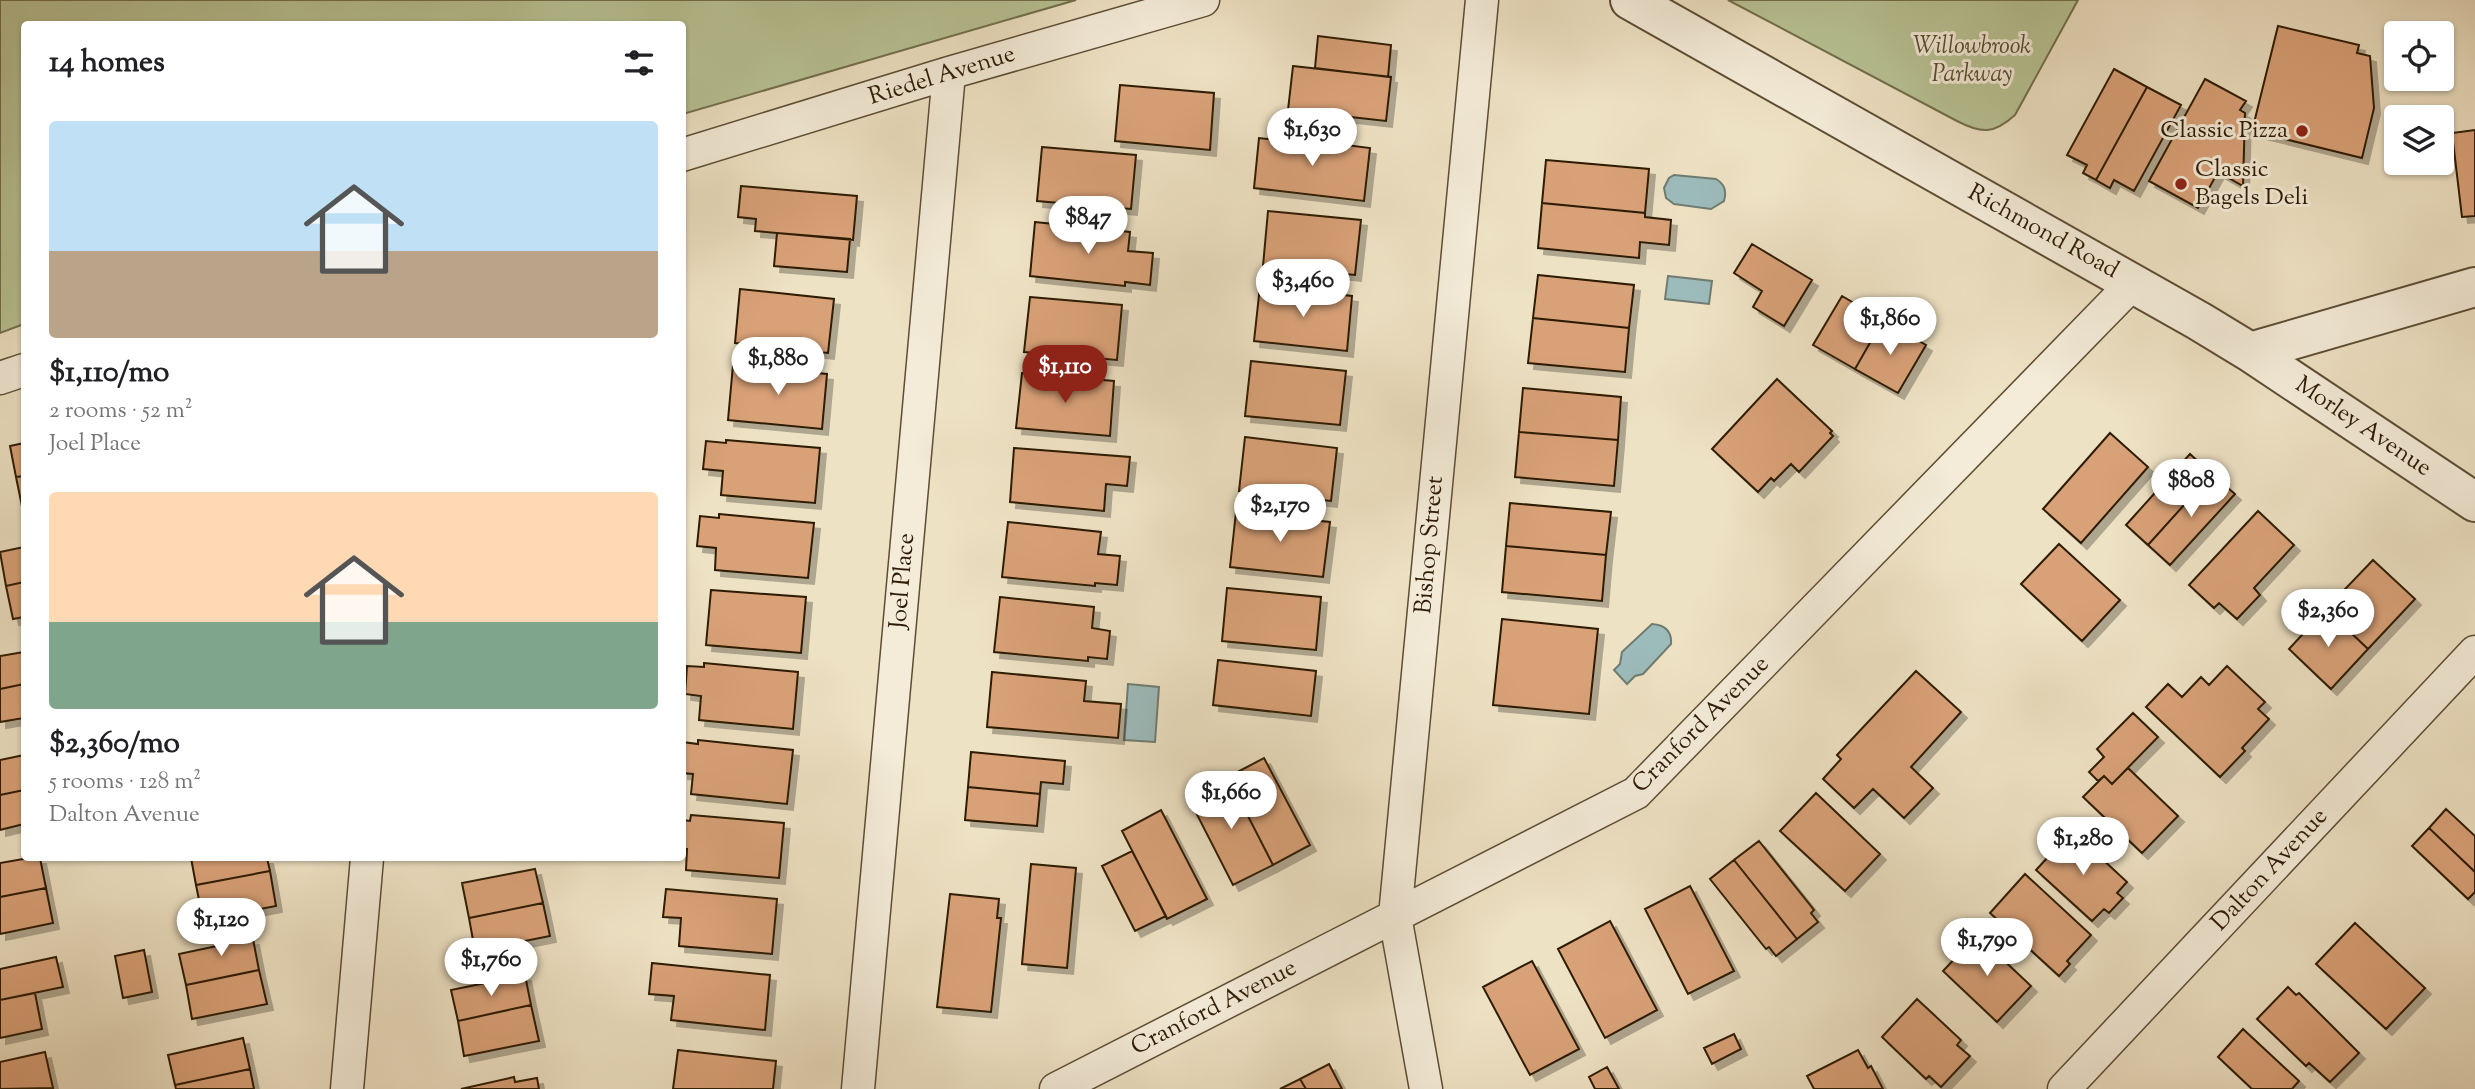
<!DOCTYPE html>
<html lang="en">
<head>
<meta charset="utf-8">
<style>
  body { margin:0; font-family:"Sorts Mill Goudy",serif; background:#f6f6f6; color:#202124; height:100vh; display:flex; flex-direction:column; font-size:26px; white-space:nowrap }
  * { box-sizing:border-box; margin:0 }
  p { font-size:23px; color:#757577 }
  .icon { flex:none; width:38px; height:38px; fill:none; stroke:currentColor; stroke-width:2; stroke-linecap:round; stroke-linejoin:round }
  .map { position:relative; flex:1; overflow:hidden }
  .panel { position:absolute; left:21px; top:21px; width:665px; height:840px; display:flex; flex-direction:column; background:#fff; border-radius:7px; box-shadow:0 2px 5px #0004 }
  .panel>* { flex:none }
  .tools { position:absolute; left:2384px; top:21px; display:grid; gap:14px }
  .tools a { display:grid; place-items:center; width:70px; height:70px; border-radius:7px; background:#fff; box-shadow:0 2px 5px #0004; font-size:35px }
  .price { position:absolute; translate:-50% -60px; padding:0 16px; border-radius:24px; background:#fff; color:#222; font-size:23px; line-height:46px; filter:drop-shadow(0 2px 4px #0008) }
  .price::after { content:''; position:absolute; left:50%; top:42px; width:21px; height:16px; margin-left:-10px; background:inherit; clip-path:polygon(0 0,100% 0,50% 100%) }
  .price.selected { background:#8f2418; color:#fff }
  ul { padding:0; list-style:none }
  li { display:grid; align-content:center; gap:14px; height:371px; padding:0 28px }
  li span { display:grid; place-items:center; height:217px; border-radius:7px; color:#555 }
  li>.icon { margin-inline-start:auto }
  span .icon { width:126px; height:126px; fill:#fffc; stroke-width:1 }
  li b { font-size:30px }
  h2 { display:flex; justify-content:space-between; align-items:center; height:84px; padding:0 28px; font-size:30px }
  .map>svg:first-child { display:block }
  .green { fill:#b8c395; stroke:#726f4c; stroke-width:2 }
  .water { fill:#9cbcbc; stroke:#707c72; stroke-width:2 }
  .building { fill:#d9a178; stroke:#2d1b04; stroke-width:2; filter:url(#shadow) }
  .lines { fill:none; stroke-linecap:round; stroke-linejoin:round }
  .minor-casing { stroke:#5d4d34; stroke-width:35 }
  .tertiary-casing { stroke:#5d4d34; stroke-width:42 }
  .minor { stroke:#f4ecd9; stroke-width:32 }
  .tertiary { stroke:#f4ecd9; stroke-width:38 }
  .poi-dot { fill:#8f2418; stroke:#f4ecd9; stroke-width:2.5 }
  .labels { text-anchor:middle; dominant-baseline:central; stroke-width:6; stroke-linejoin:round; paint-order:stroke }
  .park-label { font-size:24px; font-style:italic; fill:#574d30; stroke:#f4ecd9 }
  .street-label { font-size:24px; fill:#2d1b04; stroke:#f4ecd9 }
  .poi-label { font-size:24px; fill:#2d1b04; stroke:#f4ecd9; text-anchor:end }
</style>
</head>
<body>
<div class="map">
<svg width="2475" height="1089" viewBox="0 0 2475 1089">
  <defs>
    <filter id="shadow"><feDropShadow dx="6" dy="6" stdDeviation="0" flood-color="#0004"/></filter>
  </defs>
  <rect width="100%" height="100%" fill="#eee2c4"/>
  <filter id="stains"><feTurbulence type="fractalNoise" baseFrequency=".00286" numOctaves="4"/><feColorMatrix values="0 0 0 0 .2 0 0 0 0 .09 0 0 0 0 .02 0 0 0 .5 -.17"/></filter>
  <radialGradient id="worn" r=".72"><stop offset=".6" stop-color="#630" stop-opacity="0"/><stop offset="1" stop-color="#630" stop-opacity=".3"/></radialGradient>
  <path class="green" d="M 0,0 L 1076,0 L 683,114 L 682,24 L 24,24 L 24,324 L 0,333 Z
    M 1728,0 L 2078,0 L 2015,115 C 1994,134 1982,134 1957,121 Z"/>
  <path class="water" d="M 1674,175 L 1716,179 C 1725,184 1727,191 1724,201 L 1711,209 L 1674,204 L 1666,198 L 1664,188 L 1669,178 Z
    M 1668,276 L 1712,281 L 1709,304 L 1665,299 Z
    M 1652,624 C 1665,625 1672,631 1671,644 L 1643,674 L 1635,676 L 1627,684 L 1614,670 L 1620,664 L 1622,652 Z
    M 1128,684 L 1159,687 L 1155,742 L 1124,740 Z"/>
  <path class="building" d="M 2278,26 L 2359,45 L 2357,53 L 2370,56 L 2374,108 L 2362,158 L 2252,131 Z
    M 1318,36 L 1391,45 L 1388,77 L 1315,68 Z
    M 1293,66 L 1391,77 L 1386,121 L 1288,110 Z
    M 2114,69 L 2147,87 L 2096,180 L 2083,173 L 2087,165 L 2067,155 Z
    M 2205,79 L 2246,101 L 2240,110 L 2245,113 L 2243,186 L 2218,172 L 2198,208 L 2149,181 Z
    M 1120,85 L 1214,93 L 1210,150 L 1115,141 Z
    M 2147,87 L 2181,105 L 2134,191 L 2114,180 L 2110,188 L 2096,180 Z
    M 2475,130 L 2475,216 L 2462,217 L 2452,133 Z
    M 1276,136 L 1370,148 L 1364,201 L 1254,188 L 1259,138 L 1276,140 Z
    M 1042,147 L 1136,155 L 1131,209 L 1037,201 Z
    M 1546,160 L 1649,169 L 1645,213 L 1542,203 Z
    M 741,186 L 857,196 L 853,240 L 755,231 L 756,219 L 738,217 Z
    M 1542,203 L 1645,213 L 1645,217 L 1671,220 L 1669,245 L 1640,242 L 1639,258 L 1538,248 Z
    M 1268,211 L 1361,220 L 1355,275 L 1263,266 Z
    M 1035,222 L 1130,232 L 1128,251 L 1153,253 L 1150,285 L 1125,282 L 1125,286 L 1030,276 Z
    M 777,233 L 850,239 L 847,272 L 774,266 Z
    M 1752,244 L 1812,280 L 1784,326 L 1753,307 L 1762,291 L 1734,273 Z
    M 1538,275 L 1634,285 L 1629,328 L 1533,318 Z
    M 1260,286 L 1352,296 L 1347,351 L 1254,341 Z
    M 740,289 L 834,299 L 828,353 L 735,343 Z
    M 1842,296 L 1883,320 L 1855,369 L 1813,345 Z
    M 1030,297 L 1122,305 L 1117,360 L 1024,352 Z
    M 1533,318 L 1629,328 L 1625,372 L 1528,363 Z
    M 1883,320 L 1926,345 L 1898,393 L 1855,369 Z
    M 1251,361 L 1346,371 L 1340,425 L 1245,416 Z
    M 733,365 L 827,374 L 822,429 L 728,420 Z
    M 1022,373 L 1114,381 L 1110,436 L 1016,428 Z
    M 1777,379 L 1832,431 L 1830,433 L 1833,436 L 1799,472 L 1791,464 L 1774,481 L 1771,478 L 1758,492 L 1712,449 Z
    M 1523,388 L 1621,397 L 1618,440 L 1519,432 Z
    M 1519,432 L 1618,440 L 1614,486 L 1515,477 Z
    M 2110,433 L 2148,467 L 2081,543 L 2043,509 Z
    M 1245,437 L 1337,448 L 1331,501 L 1239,491 Z
    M 726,440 L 820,448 L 815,503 L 721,495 L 723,471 L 703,469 L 706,441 L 726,443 Z
    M 24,443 L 24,476 L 16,477 L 10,446 Z
    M 1014,448 L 1130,457 L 1127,486 L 1106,484 L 1104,511 L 1010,502 Z
    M 2190,454 L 2212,474 L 2148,545 L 2126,525 Z
    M 2212,474 L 2235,494 L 2170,565 L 2148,545 Z
    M 24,476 L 24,511 L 23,511 L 16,477 Z
    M 1510,503 L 1611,512 L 1606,555 L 1506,546 Z
    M 2258,511 L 2294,545 L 2254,588 L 2260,595 L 2237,619 L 2219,603 L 2214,608 L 2189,585 Z
    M 1236,512 L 1330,522 L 1323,577 L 1230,567 Z
    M 719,514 L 814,523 L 808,578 L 715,570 L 716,548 L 697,546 L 700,516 L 719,518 Z
    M 1008,522 L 1101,532 L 1098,554 L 1120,556 L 1117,585 L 1095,583 L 1095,586 L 1002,577 Z
    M 2059,544 L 2120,600 L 2082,641 L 2021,584 Z
    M 1506,546 L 1606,555 L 1602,601 L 1502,592 Z
    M 24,547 L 24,582 L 6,586 L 0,552 Z
    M 2373,560 L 2415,599 L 2368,649 L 2326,609 Z
    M 24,582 L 24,617 L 13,619 L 6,586 Z
    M 1227,588 L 1321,597 L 1316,650 L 1222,641 Z
    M 711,590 L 806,597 L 801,653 L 706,645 Z
    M 1000,597 L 1094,607 L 1092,628 L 1110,631 L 1107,659 L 1088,657 L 1088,661 L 994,652 Z
    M 2326,609 L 2368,649 L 2331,689 L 2289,649 Z
    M 1502,619 L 1598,629 L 1589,714 L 1493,705 Z
    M 24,652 L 24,684 L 0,689 L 0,656 Z
    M 1218,660 L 1316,671 L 1311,716 L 1213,705 Z
    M 704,663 L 798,672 L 793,729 L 699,720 L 701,696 L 685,694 L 687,666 L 704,667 Z
    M 2227,666 L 2265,702 L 2258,709 L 2269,719 L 2242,748 L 2245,751 L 2220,777 L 2146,707 L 2168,684 L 2182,697 L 2201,677 L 2209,685 Z
    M 1916,671 L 1961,712 L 1911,767 L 1933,788 L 1904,818 L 1873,789 L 1854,808 L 1823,779 L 1841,759 L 1837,755 Z
    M 992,672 L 1086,681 L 1084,701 L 1121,704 L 1118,738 L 987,727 Z
    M 24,684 L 24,718 L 0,722 L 0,689 Z
    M 2133,713 L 2158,737 L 2112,784 L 2104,776 L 2098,781 L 2089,772 L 2104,757 L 2097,749 Z
    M 698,740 L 793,750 L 787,804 L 691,794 L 693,774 L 682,773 L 682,742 L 698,744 Z
    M 971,752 L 1065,761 L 1063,784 L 1041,782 L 1040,794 L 968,787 Z
    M 24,755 L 24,790 L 0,795 L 0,760 Z
    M 1264,758 L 1310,845 L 1273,865 L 1228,777 Z
    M 2128,768 L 2178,816 L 2142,853 L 2083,797 L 2104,776 L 2112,784 Z
    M 1228,777 L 1273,865 L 1233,885 L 1188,797 Z
    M 968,787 L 1040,794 L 1037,826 L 965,820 Z
    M 24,790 L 24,824 L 0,830 L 0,795 Z
    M 1816,793 L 1880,854 L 1845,891 L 1780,831 Z
    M 2446,809 L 2475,836 L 2475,872 L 2429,828 Z
    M 1161,810 L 1207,899 L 1167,919 L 1122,831 Z
    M 691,815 L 784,823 L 779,878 L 686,870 L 687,849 L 682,849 L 682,820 L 690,821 Z
    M 2429,828 L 2475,872 L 2475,892 L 2468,899 L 2412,846 Z
    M 2072,831 L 2127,882 L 2117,893 L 2123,898 L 2109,913 L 2104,909 L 2092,921 L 2036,870 Z
    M 1759,841 L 1814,910 L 1811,913 L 1818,922 L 1797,939 L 1734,860 Z
    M 1132,851 L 1166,916 L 1135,931 L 1102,866 Z
    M 29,858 L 40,858 L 46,888 L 0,897 L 0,863 Z
    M 191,858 L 267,858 L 270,871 L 196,885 Z
    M 1734,860 L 1797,939 L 1776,956 L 1769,947 L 1766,949 L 1710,879 Z
    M 1031,864 L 1076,868 L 1067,968 L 1022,964 Z
    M 535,869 L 543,903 L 469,918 L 462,883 Z
    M 270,871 L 276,906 L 203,920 L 196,885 Z
    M 2025,874 L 2091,935 L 2067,961 L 2070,964 L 2059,976 L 1990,913 Z
    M 1690,886 L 1734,971 L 1688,994 L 1645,909 Z
    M 46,888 L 53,923 L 0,934 L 0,897 Z
    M 666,889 L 777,899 L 772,954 L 679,946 L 681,918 L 663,917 Z
    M 950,894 L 999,899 L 997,918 L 1001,918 L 991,1012 L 937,1007 Z
    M 543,903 L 550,936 L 475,951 L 469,918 Z
    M 1610,921 L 1657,1010 L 1605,1038 L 1558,949 Z
    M 2355,923 L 2425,988 L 2386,1029 L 2316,964 Z
    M 243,926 L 246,940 L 253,939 L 259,970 L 186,985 L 179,954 L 217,946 L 215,932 Z
    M 1977,935 L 2031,986 L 1997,1022 L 1943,971 Z
    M 144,950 L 152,992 L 123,998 L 115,956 Z
    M 56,957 L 63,987 L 0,1000 L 0,969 Z
    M 1532,961 L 1579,1049 L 1530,1075 L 1483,987 Z
    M 652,963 L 770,975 L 765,1030 L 671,1020 L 674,996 L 649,994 Z
    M 259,970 L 267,1004 L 192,1019 L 186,985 Z
    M 525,975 L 531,1005 L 458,1021 L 451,990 Z
    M 2288,987 L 2296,995 L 2299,993 L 2359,1053 L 2330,1082 L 2309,1063 L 2306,1066 L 2257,1019 Z
    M 35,993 L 42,1029 L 0,1038 L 0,1000 Z
    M 1917,999 L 1961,1040 L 1957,1045 L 1970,1056 L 1941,1087 L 1929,1076 L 1926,1079 L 1882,1037 Z
    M 531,1005 L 539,1041 L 464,1056 L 458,1021 Z
    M 2243,1029 L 2299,1081 L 2292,1089 L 2252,1089 L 2218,1057 Z
    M 1734,1034 L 1741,1049 L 1712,1064 L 1704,1048 Z
    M 243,1038 L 250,1069 L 175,1085 L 168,1055 Z
    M 678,1050 L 776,1061 L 773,1089 L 673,1089 Z
    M 1858,1050 L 1868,1068 L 1871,1066 L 1883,1089 L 1814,1089 L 1807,1076 Z
    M 45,1052 L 53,1088 L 0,1089 L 0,1062 Z
    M 1329,1064 L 1342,1089 L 1306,1089 L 1300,1079 Z
    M 1607,1067 L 1619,1089 L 1595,1089 L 1589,1077 Z
    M 250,1069 L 254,1089 L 176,1089 L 175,1085 Z
    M 514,1077 L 515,1082 L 537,1078 L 539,1089 L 461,1089 Z
    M 1300,1079 L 1306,1089 L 1280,1089 Z"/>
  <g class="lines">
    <g class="minor-casing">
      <path id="minor" d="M 682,155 L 949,73 L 1203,0
        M 0,378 L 24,370
        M 347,1089 L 367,858
        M 858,1089 L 949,73
        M 1056,1089 L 1636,793 L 2133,283
        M 1426,1089 L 1395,916 L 1482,0
        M 2064,1089 L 2475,652"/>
    </g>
    <g class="tertiary-casing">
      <path id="tertiary" d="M 1630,0 L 2199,321 L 2250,352 L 2475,502
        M 2250,352 L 2475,287"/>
    </g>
    <use href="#minor" class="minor"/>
    <use href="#tertiary" class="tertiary"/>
  </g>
  <g class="poi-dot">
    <circle cx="2302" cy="131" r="7"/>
    <circle cx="2181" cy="184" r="7"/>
  </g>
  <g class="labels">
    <g class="park-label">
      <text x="1972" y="47">Willowbrook<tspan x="1972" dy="28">Parkway</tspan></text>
    </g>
    <g class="street-label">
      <text transform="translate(942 76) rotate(-17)">Riedel Avenue</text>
      <text transform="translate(2043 232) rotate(29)">Richmond Road</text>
      <text transform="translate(2363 427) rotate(34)">Morley Avenue</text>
      <text transform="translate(1430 545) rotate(-85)">Bishop Street</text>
      <text transform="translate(903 581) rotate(-85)">Joel Place</text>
      <text transform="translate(1701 725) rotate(-45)">Cranford Avenue</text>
      <text transform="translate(2270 870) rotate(-47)">Dalton Avenue</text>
      <text transform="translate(1214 1008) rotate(-27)">Cranford Avenue</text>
    </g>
    <g class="poi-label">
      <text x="2288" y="131">Classic Pizza</text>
      <text x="2195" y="170" text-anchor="start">Classic<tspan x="2195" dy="28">Bagels Deli</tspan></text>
    </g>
  </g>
  <rect width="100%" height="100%" filter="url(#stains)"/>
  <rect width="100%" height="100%" fill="url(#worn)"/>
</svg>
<div class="tools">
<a><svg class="icon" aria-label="locate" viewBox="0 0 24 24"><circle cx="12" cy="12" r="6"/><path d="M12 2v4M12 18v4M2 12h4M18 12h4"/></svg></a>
<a><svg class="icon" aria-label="layers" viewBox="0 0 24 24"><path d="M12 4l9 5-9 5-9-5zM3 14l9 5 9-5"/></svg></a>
</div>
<b class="price" style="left:1312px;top:168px">$1,630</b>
<b class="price" style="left:1088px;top:256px">$847</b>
<b class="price" style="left:1303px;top:319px">$3,460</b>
<b class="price" style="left:1890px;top:357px">$1,860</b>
<b class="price" style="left:778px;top:397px">$1,880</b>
<b class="price selected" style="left:1065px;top:405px">$1,110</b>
<b class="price" style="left:2191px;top:519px">$808</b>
<b class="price" style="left:1280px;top:544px">$2,170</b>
<b class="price" style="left:2328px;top:649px">$2,360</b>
<b class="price" style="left:1231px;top:831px">$1,660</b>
<b class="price" style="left:2083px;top:877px">$1,280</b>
<b class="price" style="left:221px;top:958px">$1,120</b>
<b class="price" style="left:1987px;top:978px">$1,790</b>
<b class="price" style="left:491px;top:998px">$1,760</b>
<section class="panel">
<h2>14 homes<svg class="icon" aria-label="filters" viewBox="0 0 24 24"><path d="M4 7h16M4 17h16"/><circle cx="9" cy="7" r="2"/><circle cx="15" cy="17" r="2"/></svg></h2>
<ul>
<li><span style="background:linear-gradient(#bfe0f5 60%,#b9a48a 0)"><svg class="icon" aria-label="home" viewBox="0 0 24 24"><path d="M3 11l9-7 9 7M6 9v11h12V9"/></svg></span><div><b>$1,110/mo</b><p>2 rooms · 52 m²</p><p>Joel Place</p></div></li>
<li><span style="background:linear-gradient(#ffd9b3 60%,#7fa58c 0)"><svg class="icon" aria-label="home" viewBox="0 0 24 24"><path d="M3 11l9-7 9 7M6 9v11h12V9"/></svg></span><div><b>$2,360/mo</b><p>5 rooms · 128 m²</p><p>Dalton Avenue</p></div></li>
</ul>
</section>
</div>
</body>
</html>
